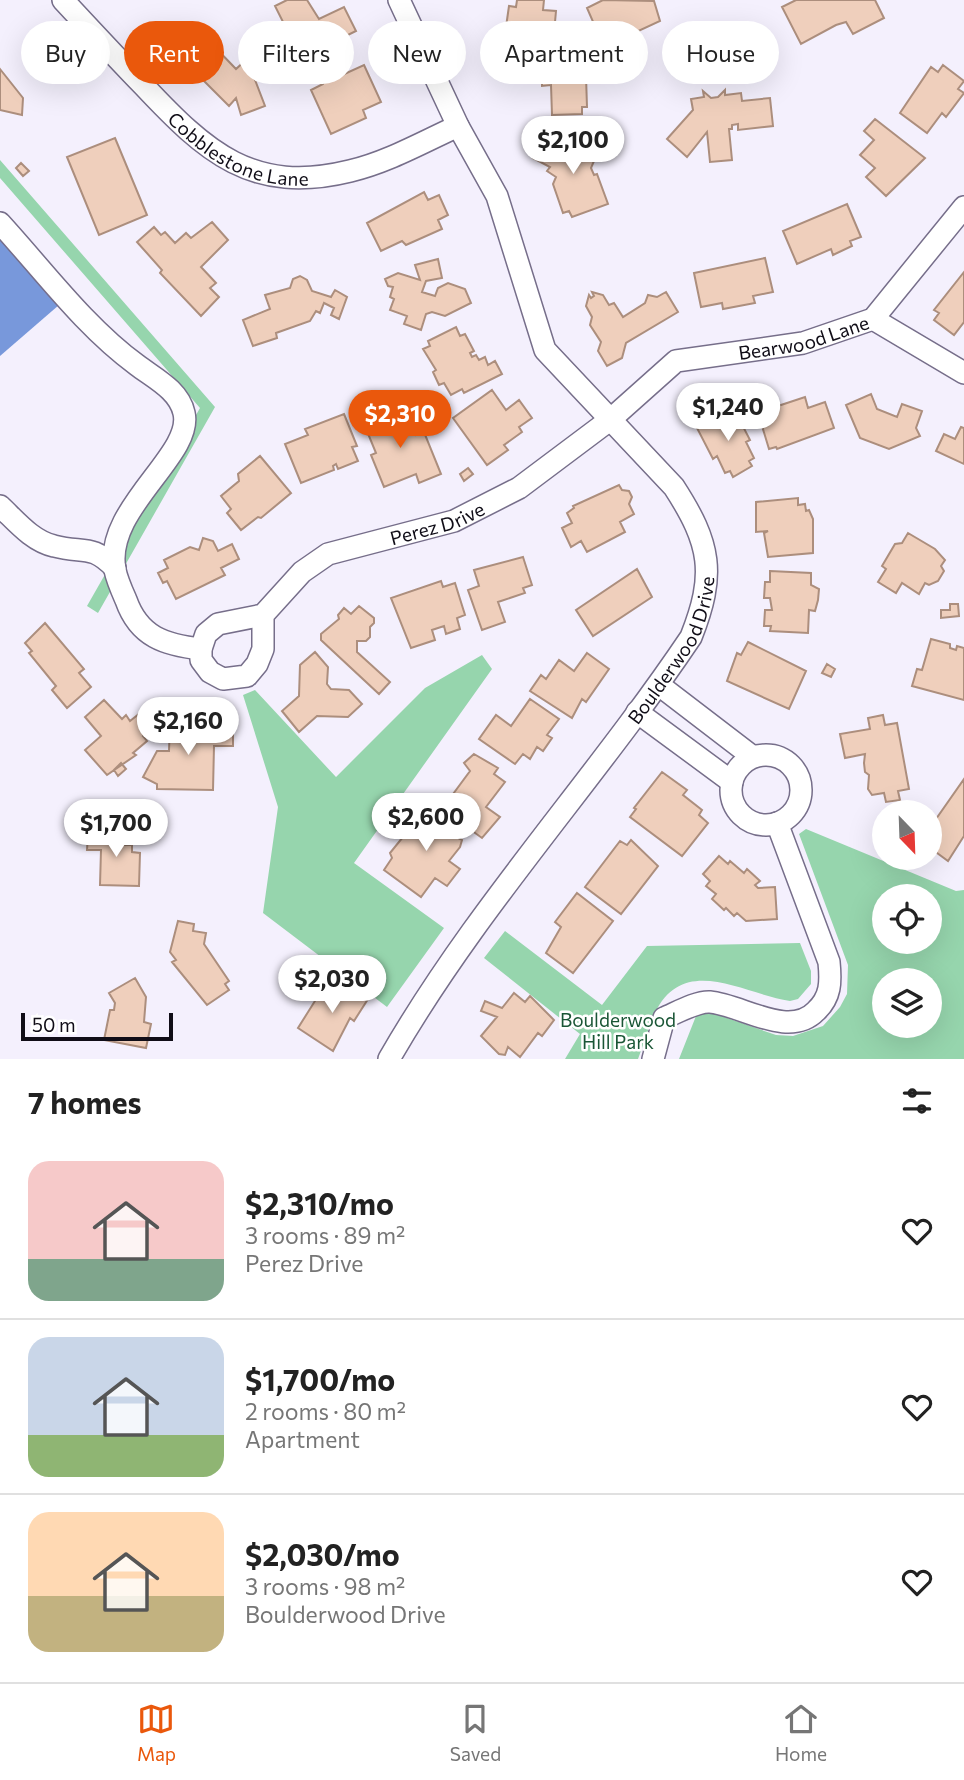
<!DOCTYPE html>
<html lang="en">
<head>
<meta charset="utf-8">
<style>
  body { margin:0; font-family:Commissioner,sans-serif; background:#f2f2f2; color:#222; height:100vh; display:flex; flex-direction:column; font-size:26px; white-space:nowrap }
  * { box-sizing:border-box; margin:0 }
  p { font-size:23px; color:#767676 }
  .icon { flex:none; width:38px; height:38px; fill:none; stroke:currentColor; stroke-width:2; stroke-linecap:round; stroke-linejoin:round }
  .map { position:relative; height:1059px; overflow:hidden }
  .side { display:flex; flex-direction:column; background:#fff; flex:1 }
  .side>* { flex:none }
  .hud { position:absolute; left:21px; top:21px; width:922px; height:63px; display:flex; gap:14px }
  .needle { width:46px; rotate:157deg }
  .controls { position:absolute; left:872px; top:800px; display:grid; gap:14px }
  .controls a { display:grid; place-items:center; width:70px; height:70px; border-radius:50%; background:#fff; box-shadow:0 7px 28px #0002; font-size:35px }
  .scale { position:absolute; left:21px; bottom:18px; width:152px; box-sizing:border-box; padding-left:7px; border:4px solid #100d17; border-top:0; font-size:19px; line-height:24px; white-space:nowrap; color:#100d17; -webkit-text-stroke:5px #fff; paint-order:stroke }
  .price { position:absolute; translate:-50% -60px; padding:0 16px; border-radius:24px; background:#fff; color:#222; font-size:23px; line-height:46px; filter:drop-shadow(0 2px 4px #0008) }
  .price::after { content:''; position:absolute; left:50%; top:42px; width:21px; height:16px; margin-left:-10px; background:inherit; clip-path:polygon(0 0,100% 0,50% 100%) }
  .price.on { background:#ea580c; color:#fff }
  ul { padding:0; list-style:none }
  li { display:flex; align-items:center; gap:21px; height:175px; padding:0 28px }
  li+li { border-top:2px solid #e0e0e0 }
  li span { display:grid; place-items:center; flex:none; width:196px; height:140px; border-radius:21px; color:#555 }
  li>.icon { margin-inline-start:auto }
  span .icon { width:84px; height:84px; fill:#fffc; stroke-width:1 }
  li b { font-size:30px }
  h2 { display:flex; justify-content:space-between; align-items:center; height:84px; padding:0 28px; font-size:30px }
  .chip { padding:0 24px; border-radius:32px; background:#fff; box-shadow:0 7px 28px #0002; font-size:24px; line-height:63px }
  .chip.on { background:#ea580c; color:#fff }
  .tab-bar { display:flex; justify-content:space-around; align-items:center; height:98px; border-top:2px solid #e0e0e0; background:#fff; font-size:19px; color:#767676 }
  .tab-bar a { display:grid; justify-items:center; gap:4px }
  .tab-bar .on { color:#ea580c }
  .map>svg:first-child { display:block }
  .park { fill:#96d5ad; fill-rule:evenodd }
  .water { fill:#7898db }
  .building { fill:#efcfbc; stroke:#ac8e7d; stroke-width:2 }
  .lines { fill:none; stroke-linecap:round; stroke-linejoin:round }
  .minor-casing { stroke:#766e8a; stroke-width:24 }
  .minor { stroke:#fff; stroke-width:21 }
  .labels { text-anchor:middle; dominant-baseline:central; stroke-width:5; stroke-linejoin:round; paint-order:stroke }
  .street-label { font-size:19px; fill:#100d17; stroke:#fff }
  .park-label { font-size:19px; fill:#1a5636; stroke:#fff }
</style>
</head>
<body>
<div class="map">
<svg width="964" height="1059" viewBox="0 0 964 1059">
  <rect width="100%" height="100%" fill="#f4f0fd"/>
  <path class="park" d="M 0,160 L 215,407 L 98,613 L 87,606 L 200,408 L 0,178 Z
    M 482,655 L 492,669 L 354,863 L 444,928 L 387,1007 L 263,913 L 278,807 L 243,695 L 255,690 L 336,777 L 425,688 Z
    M 806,829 L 956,891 L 964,890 L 964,1059 L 679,1059 L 696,1016 L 707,1011 L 776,1035 L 793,1036 L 823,1026 L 840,1007 L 847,994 L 848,965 L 799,834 ZM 884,896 L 929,896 L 929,942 L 884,942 ZM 884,980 L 929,980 L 929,1026 L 884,1026 Z
    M 505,931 L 602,1005 L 647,946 L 800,943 L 811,971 L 811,984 L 798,999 L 790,1001 C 743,994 684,953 655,1013 C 648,1028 644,1044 638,1059 L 565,1059 L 580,1034 L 484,958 Z"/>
  <path class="water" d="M 0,237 L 59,305 L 0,356 Z"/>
  <path class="building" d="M 287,0 L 307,0 L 319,19 L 344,7 L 356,31 L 301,58 L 275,6 Z
    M 517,0 L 544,0 L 543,10 L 556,11 L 554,33 L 540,31 L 538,55 L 511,52 L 514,28 L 506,27 L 509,6 L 516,7 Z
    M 603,0 L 654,1 L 660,21 L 604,47 L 587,8 Z
    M 796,0 L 875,0 L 884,18 L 853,34 L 846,22 L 836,25 L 801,44 L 782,7 Z
    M 210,42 L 236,69 L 247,59 L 265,106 L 241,115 L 236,98 L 229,106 L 187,64 Z
    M 575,53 L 575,66 L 581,66 L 581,76 L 586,76 L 587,107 L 582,107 L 582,114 L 552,115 L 551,85 L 542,86 L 542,67 L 556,67 L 556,54 Z
    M 364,65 L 381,102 L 363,110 L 366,118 L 331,134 L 311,90 L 323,84 L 327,73 L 335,72 L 340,76 Z
    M 943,65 L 964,81 L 958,89 L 964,93 L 946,117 L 942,113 L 927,133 L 900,113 L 931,67 L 938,72 Z
    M 0,69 L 23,98 L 22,115 L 0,110 Z
    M 725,90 L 725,95 L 741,93 L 742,101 L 770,98 L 773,126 L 738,130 L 738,124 L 732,125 L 732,129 L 729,129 L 732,160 L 710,162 L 707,132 L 687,157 L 667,139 L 693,110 L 691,99 L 704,97 L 703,91 L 711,98 L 718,97 Z
    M 875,119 L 925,158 L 886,196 L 866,177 L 875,168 L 860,155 L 874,140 L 864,131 Z
    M 546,136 L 565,147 L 565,153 L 578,148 L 580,142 L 599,149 L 591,168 L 594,175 L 597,174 L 608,204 L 572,217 L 569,211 L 563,213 L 553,184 L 556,177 L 547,171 L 550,167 L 533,158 Z
    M 115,138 L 147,215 L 99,235 L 67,157 Z
    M 21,163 L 29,171 L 23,176 L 16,168 Z
    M 424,192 L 428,200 L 439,195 L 448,215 L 438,220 L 442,229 L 406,245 L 402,241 L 381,251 L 367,223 Z
    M 847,204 L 861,237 L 850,241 L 852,246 L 833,255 L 831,249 L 797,264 L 783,231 Z
    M 212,222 L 228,240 L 201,267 L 216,283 L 210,288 L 219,297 L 201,316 L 160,273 L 162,270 L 137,242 L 154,227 L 161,235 L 165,232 L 175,243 L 186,233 L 191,238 Z
    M 765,258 L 773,292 L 753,296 L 755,303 L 723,309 L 722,303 L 701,307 L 694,273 Z
    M 438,259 L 442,278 L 426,281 L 422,292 L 435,296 L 438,288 L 448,283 L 465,289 L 471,303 L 445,316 L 432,312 L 426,314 L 421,330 L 404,324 L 407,316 L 390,310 L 394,299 L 390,297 L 393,287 L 388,286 L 385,279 L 398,273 L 420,280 L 415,265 Z
    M 964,272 L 964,322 L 954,335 L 934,320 L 939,313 L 934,310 Z
    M 300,276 L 307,280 L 312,291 L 331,297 L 335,290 L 347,297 L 339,319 L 331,315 L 334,308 L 324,303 L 320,313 L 316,311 L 310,321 L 276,333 L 277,338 L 253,346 L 243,320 L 270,309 L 265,295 L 290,288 L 293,279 Z
    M 592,292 L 603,295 L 609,305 L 614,303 L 623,317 L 645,303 L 648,295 L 657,297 L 666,292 L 678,312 L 626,343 L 622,358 L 607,366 L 598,351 L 601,342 L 590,325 L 592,317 L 586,306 L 589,295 L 591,298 L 594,296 Z
    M 456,327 L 460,336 L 465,334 L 474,351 L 470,353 L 472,357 L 476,355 L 479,360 L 485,357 L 488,365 L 495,361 L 502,374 L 464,393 L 462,389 L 451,395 L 444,383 L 439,385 L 433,372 L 436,370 L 423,349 L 430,346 L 428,341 Z
    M 492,390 L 506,410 L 519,400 L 532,418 L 519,427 L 522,432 L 504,445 L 508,450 L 487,465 L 453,418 Z
    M 871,394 L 877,409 L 897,417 L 902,404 L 922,411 L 916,428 L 920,436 L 889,449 L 860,438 L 846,405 Z
    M 805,397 L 808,408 L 825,402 L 834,428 L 777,449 L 776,447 L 769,449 L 759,416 L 773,411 L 772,408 Z
    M 734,409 L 750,440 L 746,442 L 754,458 L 749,461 L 752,466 L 733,477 L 730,471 L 725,473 L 717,456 L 713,459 L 697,428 Z
    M 383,411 L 389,425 L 409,417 L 416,435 L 424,432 L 441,474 L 419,483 L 416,474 L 384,487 L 371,455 L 376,453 L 362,419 Z
    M 344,414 L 357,446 L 352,447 L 358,461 L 338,469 L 336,464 L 333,466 L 334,470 L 301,483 L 285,444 L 308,435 L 305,429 Z
    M 961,427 L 964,428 L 964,464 L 936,451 L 944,434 L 955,439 Z
    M 260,456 L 291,493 L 261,518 L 258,517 L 241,530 L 227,513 L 231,509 L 221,496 L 239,481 L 238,474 Z
    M 468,468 L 473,474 L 464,481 L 460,474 Z
    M 619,485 L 622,490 L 629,491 L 632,497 L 629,504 L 634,514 L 620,522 L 625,532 L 587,552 L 581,541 L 571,547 L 562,528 L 572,523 L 567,513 L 574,508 L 573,506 Z
    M 798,498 L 798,505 L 805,504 L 806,511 L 809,510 L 813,519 L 813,553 L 768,557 L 764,533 L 768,531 L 756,532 L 756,502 Z
    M 908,533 L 935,549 L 945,560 L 941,566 L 944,571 L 938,581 L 929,585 L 925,583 L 919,594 L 902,583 L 896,593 L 878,582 L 886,569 L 882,566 L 895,544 L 902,543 Z
    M 203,538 L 213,541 L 218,551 L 232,544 L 239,559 L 221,568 L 225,575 L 176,599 L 167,581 L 163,583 L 158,573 L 168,568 L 164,560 L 190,547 L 199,550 Z
    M 523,557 L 532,585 L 523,588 L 525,593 L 498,602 L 505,622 L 482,630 L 468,590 L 479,586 L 474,570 Z
    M 637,569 L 652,597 L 593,636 L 576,610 Z
    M 770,571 L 811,573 L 811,585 L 819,589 L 818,600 L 815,611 L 809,610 L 808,633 L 770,631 L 771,626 L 764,626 L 765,610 L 772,610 L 770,598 L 764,598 L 765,582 L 770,582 Z
    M 441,581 L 443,587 L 455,583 L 465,615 L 457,618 L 460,629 L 446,634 L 444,626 L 432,630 L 435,640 L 411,648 L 391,598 Z
    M 950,604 L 958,604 L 959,616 L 941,618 L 941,610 L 950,610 Z
    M 359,606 L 374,618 L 374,623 L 370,627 L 370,637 L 366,641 L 357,641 L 357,652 L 390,682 L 379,694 L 321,640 L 321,634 L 339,619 L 338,615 L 344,608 L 351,614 Z
    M 45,623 L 84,669 L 79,673 L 91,687 L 67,708 L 52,690 L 56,686 L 29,653 L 32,651 L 25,643 Z
    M 931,639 L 950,644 L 950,648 L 956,650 L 957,646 L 964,648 L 964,700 L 912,686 L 917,669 L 922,670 Z
    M 748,642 L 806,671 L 789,709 L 727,681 L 737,653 L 741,655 Z
    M 315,652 L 328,667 L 327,684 L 331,689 L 349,690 L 362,704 L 348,717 L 317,716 L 299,732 L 282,711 L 299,696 L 300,665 Z
    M 587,653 L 609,669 L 586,702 L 582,699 L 572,718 L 530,691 L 541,675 L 546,679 L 559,660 L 574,671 Z
    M 827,664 L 835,669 L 831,677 L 822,673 Z
    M 530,699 L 559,719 L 547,735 L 552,738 L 543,751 L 537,747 L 530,759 L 523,754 L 515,764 L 479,739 L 496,715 L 511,726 Z
    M 104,700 L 122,719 L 126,715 L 130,721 L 140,713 L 153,727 L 143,736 L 147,741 L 133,753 L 136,755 L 107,775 L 85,750 L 101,736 L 85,717 Z
    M 883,715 L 885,725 L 897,723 L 909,789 L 898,791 L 900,800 L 886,802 L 884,793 L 872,795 L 868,789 L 869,775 L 865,772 L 864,763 L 865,754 L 845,758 L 840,734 L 870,729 L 868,718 Z
    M 170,721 L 207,722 L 206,729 L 233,730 L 233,746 L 214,746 L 213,790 L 157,789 L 157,784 L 143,777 L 157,751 L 169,751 Z
    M 474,754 L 498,768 L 494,774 L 505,782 L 486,807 L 500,817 L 482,838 L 442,809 L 470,771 L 464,763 Z
    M 121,763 L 126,769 L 118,776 L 114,770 Z
    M 662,772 L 687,790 L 683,795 L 702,810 L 699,815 L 708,823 L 682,856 L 630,817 L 636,809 L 634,808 Z
    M 964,779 L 964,836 L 948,861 L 929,847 L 929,829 Z
    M 428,806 L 463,831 L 458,838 L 462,840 L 460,847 L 449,861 L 460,869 L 447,886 L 435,878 L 421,897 L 384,870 L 392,858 L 390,853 Z
    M 106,831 L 123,832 L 123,845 L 132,845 L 132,852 L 140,853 L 139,886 L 100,885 L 101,850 L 87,850 L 88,833 L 106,834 Z
    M 631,840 L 658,866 L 621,914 L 585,887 L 620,841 L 627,845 Z
    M 719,856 L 728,864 L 730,861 L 744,873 L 747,869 L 760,881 L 755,885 L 758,888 L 775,887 L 777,919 L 746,921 L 737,913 L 734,916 L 726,908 L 724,910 L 712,899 L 716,894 L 706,886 L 710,881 L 703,874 Z
    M 577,893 L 613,921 L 573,973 L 546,953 L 561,927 L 555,922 Z
    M 178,921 L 194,924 L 193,931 L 206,933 L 204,944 L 229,981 L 225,984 L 229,990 L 207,1005 L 172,962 L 176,960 L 170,952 Z
    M 135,978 L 146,997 L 144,1022 L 151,1024 L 146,1048 L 104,1040 L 110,1010 L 114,1010 L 115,1003 L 109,993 Z
    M 344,984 L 368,999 L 354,1021 L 350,1018 L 333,1051 L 298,1028 L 325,985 L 339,993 Z
    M 514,993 L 525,1002 L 530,996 L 554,1020 L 542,1036 L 538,1033 L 520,1057 L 508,1047 L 505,1055 L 499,1054 L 481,1036 L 497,1017 L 481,1011 L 485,1001 L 502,1008 Z"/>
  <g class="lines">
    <g class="minor-casing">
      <g id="minor">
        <path id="s1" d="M 63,0 C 89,28 116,57 143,85 C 206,152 252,195 350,171 C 388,162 423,142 458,126"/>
        <path d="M 0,223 C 43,270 85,327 137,365 C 154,378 179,390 184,413 C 194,455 103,509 115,570 C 117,580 122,591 126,600 C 139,637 165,645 201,649"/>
        <path d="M 873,319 L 964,373"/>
        <path d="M 0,506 C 16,521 32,541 54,546 C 83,554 91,543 115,568"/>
        <path id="s2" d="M 263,615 L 263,649 L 257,664 L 247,676 L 223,679 L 210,672 L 201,660 L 201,649 L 206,634 L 218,624 L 263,615 L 302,572 L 328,554 L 454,521 L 519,488 L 611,419 L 676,361 L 803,343 L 873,319 L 964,207"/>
        <path d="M 659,685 L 753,757"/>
        <path d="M 637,712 L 732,782"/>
        <circle cx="766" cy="790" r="35"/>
        <path id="s3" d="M 389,1059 C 475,909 595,780 691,637 C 716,574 711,544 674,487 L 545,350 L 497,196 L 458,126 L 399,0"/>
        <path d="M 653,1059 L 664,1018 C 676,1013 697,1001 710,1002 C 742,1005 789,1039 816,1011 C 831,997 831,982 829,962 L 777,823"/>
      </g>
    </g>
    <use href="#minor" class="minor"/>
  </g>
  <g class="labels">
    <g class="street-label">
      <text stroke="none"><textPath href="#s1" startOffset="236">Cobblestone Lane</textPath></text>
      <text stroke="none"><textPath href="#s2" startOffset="833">Bearwood Lane</textPath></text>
      <text stroke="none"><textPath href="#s2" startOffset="411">Perez Drive</textPath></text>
      <text stroke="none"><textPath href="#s3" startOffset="499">Boulderwood Drive</textPath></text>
    </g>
    <g class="park-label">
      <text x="618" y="1019">Boulderwood<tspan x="618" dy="22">Hill Park</tspan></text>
    </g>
  </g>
</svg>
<div class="controls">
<a><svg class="needle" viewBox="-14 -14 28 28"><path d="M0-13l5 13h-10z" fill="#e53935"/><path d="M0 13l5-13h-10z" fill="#767676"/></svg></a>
<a><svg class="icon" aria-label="locate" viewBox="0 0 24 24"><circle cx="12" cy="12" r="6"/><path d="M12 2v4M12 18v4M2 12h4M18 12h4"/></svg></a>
<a><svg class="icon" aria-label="layers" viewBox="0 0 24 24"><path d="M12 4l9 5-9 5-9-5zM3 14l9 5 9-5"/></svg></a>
</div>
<div class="scale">50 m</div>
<b class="price" style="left:573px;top:176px">$2,100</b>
<b class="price" style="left:728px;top:443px">$1,240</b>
<b class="price on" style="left:400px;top:450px">$2,310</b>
<b class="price" style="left:188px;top:757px">$2,160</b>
<b class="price" style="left:426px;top:853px">$2,600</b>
<b class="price" style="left:116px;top:859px">$1,700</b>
<b class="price" style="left:332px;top:1015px">$2,030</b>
<div class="hud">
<a class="chip">Buy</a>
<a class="chip on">Rent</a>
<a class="chip">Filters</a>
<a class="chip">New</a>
<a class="chip">Apartment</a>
<a class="chip">House</a>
</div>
</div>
<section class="side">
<h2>7 homes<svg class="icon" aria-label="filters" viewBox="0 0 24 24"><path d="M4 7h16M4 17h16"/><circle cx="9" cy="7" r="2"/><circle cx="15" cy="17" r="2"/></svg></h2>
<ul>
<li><span style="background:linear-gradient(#f6c9c9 70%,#7fa58c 0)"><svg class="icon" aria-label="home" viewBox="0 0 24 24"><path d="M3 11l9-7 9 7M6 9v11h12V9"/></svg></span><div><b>$2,310/mo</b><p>3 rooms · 89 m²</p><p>Perez Drive</p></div><svg class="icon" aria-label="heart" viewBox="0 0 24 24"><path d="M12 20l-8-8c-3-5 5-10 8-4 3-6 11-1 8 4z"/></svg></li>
<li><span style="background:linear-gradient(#c9d6e8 70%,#8fb573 0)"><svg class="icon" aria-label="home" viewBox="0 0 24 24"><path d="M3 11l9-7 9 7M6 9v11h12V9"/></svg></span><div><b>$1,700/mo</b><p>2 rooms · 80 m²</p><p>Apartment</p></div><svg class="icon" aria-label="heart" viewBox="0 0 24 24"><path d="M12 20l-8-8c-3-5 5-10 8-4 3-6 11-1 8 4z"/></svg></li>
<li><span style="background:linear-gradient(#ffd9b3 60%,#c2b280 0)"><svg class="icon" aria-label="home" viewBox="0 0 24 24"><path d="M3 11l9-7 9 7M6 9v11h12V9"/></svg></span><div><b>$2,030/mo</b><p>3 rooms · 98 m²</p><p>Boulderwood Drive</p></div><svg class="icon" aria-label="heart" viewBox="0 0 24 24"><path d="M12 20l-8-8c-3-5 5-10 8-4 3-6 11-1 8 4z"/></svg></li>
</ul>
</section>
<nav class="tab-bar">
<a class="on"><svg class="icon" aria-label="map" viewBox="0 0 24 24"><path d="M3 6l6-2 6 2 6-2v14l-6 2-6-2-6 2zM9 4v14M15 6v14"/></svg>Map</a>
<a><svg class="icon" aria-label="saved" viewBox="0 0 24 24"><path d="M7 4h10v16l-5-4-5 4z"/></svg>Saved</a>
<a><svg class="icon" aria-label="home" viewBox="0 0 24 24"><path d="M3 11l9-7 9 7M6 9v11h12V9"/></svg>Home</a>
</nav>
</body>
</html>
